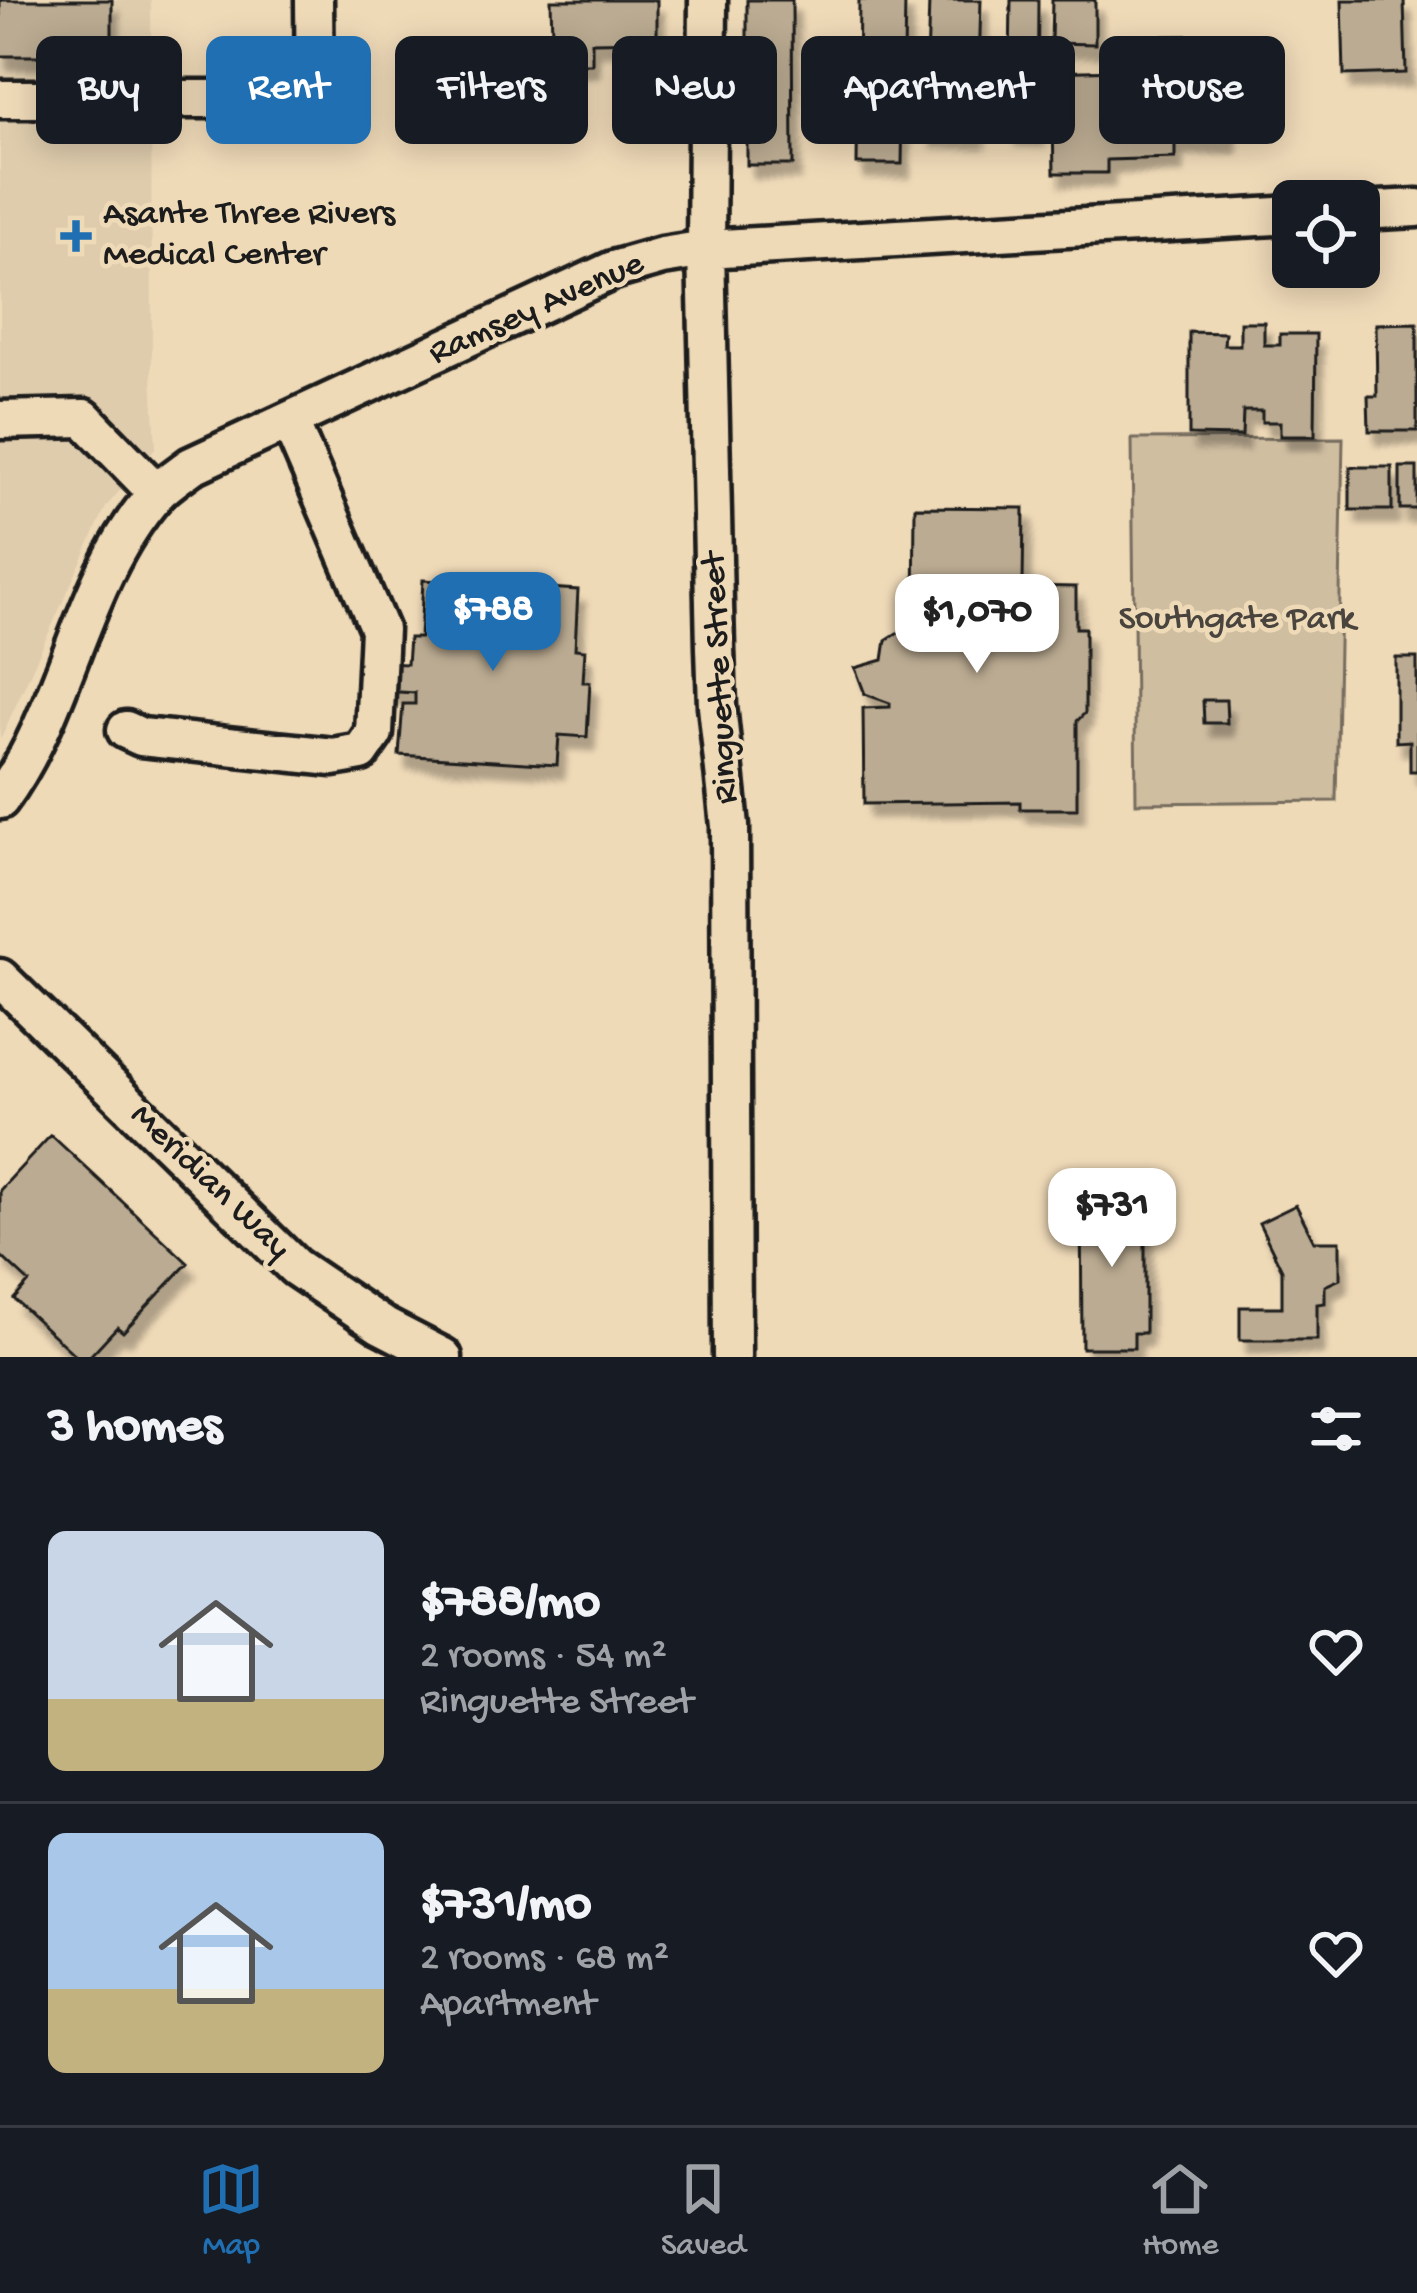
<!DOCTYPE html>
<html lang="en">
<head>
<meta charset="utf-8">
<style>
  body { margin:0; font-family:"Gochi Hand",sans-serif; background:#242831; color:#f1f3f6; height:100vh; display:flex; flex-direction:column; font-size:45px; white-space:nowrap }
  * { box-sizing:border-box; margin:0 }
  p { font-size:39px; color:#9ea1a6 }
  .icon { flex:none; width:66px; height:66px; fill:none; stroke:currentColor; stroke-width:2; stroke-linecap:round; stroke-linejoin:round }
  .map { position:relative; height:1357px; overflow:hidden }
  .drawer { display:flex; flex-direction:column; background:#171b24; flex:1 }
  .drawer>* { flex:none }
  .guide { position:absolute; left:36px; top:36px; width:1347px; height:108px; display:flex; gap:24px }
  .buttons { position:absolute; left:1272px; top:180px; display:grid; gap:24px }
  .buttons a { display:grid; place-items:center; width:108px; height:108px; border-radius:18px; background:#171b24; box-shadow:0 6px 30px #0003; font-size:60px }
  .price { position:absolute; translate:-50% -102px; padding:0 27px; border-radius:24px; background:#fff; color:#222; font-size:39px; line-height:78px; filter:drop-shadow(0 3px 6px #0008) }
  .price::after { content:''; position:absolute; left:50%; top:72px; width:36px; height:27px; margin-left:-18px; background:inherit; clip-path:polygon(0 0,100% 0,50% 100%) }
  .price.current { background:#1f6fb2; color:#fff }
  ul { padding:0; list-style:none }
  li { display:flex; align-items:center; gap:36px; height:300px; padding:0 48px }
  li+li { border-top:3px solid #363941 }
  li span { display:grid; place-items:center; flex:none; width:336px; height:240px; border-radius:18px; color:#555 }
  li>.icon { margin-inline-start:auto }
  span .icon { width:144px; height:144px; fill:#fffc; stroke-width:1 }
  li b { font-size:51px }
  h2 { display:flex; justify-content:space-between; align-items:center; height:144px; padding:0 48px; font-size:51px }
  .tag { padding:0 42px; border-radius:18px; background:#171b24; box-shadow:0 6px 30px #0003; font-size:42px; line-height:108px }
  .tag.current { background:#1f6fb2; color:#fff }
  .dock { display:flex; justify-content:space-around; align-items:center; height:168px; border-top:3px solid #363941; background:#171b24; font-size:33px; color:#9ea1a6 }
  .dock a { display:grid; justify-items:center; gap:6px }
  .dock .current { color:#1f6fb2 }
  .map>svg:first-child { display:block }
  .built { fill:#dfccad }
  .green { fill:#d0bea1; stroke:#766d5e; stroke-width:3 }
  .building { fill:#bbab92; stroke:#1c1c1c; stroke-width:3; filter:url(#shadow) }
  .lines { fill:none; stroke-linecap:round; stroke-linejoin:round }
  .minor-casing { stroke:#1c1c1c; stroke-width:45 }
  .minor { stroke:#efdab8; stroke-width:36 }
  .poi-dot { fill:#1f6fb2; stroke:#efdab8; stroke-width:4.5 }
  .labels { text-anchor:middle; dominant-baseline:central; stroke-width:9; stroke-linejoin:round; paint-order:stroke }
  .poi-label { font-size:36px; fill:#1c1c1c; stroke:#efdab8; text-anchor:start }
  .street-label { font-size:36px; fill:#1c1c1c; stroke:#efdab8 }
  .park-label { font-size:36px; fill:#49443d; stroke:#efdab8 }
</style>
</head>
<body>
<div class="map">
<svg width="1417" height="1357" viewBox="0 0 1417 1357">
  <defs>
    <filter id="shadow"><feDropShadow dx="7" dy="13" stdDeviation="3" flood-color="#0004"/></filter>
  </defs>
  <rect width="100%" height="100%" fill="#efdab8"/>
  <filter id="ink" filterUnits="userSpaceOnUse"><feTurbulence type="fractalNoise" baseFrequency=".00833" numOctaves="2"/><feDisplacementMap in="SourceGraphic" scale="24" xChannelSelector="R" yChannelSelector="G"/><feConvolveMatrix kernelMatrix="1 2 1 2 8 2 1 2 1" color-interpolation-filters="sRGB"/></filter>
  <g filter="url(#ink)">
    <path class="built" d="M 0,0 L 151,0 L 152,373 L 156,447 L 106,507 L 0,740 Z"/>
    <path class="green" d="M 1343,438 L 1336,801 L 1136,803 L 1132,439 Z"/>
    <path class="building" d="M 0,0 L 112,0 L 112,56 L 0,56 Z
      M 551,0 L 657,0 L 657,41 L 592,42 L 592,64 L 562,64 L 561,36 L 552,36 Z
      M 747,0 L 792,0 L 793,165 L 747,165 Z
      M 859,0 L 905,0 L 902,164 L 857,164 Z
      M 929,0 L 981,0 L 977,135 L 925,134 Z
      M 1011,0 L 1038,0 L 1037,133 L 1009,132 Z
      M 1052,0 L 1095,0 L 1095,44 L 1051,43 Z
      M 1342,0 L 1404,0 L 1406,73 L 1344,75 Z
      M 1227,35 L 1229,140 L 1175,141 L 1175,158 L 1107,160 L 1107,173 L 1054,173 L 1052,72 L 1117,70 L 1117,37 Z
      M 1240,322 L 1264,322 L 1264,345 L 1280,345 L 1280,334 L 1316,334 L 1315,436 L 1280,436 L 1280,422 L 1262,422 L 1262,411 L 1243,411 L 1242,436 L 1189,435 L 1189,332 L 1225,333 L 1224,345 L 1240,345 Z
      M 1417,323 L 1417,431 L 1369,431 L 1368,396 L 1377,396 L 1376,324 Z
      M 1350,467 L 1392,467 L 1392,510 L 1350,510 Z
      M 1400,467 L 1417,467 L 1417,509 L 1400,509 Z
      M 915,507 L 1024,508 L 1023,586 L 1076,587 L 1076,628 L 1085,628 L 1085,713 L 1077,721 L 1077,809 L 1020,809 L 1020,802 L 864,804 L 863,708 L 890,707 L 890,703 L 865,694 L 855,668 L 883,660 L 886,640 L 897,633 L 910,632 L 926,643 L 936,631 L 937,615 L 914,615 Z
      M 423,580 L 578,590 L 575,649 L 585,650 L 583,682 L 590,682 L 587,737 L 559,735 L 557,765 L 399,755 L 403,704 L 415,704 L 415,693 L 383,691 L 385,663 L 407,664 L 409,638 L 420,638 Z
      M 1396,658 L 1417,658 L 1417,771 L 1410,771 L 1410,741 L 1396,742 Z
      M 1203,700 L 1226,700 L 1227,723 L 1204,723 Z
      M 51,1135 L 188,1263 L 123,1332 L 117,1327 L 89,1357 L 77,1357 L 14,1299 L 29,1282 L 0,1255 L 0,1190 Z
      M 1081,1188 L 1130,1188 L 1130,1220 L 1145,1220 L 1145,1333 L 1134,1333 L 1134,1348 L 1082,1348 Z
      M 1296,1205 L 1314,1241 L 1340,1241 L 1340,1279 L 1325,1286 L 1325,1303 L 1317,1304 L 1317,1340 L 1240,1340 L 1240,1307 L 1282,1307 L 1282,1270 L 1259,1223 Z"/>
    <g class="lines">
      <g class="minor-casing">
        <path id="minor" d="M 708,0 L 706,249 L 715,648 L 717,706 L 730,826 L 732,1357
          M 0,99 L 315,99 L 314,0
          M 1359,211 L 1417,208
          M 0,420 L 84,418 L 157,493
          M 126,730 L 141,737 L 333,757 L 361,752 L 374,733 L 379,629 L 290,422
          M 0,800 C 68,708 79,582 155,495 C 165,484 179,475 191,466 L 613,270 L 662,256 L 706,249 L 1293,215
          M 0,978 L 295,1267 L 381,1325 L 443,1357"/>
      </g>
      <use href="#minor" class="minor"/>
    </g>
  </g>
  <path class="poi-dot" d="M70 218h12v12h12v12h-12v12h-12v-12h-12v-12h12z"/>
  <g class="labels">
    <g class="poi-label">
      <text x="103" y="215">Asante Three Rivers<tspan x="103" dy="41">Medical Center</tspan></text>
    </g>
    <g class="street-label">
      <text transform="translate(537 310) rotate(-24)">Ramsey Avenue</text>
      <text transform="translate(722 678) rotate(-93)">Ringuette Street</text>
      <text transform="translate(209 1183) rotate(44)">Meridian Way</text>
    </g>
    <g class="park-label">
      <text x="1237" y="620">Southgate Park</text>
    </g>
  </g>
</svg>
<div class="buttons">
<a><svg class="icon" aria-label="locate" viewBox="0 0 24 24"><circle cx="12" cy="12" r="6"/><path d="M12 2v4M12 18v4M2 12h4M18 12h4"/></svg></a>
</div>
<b class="price current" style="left:493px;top:674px">$788</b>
<b class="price" style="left:977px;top:676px">$1,070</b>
<b class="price" style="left:1112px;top:1270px">$731</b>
<div class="guide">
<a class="tag">Buy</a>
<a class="tag current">Rent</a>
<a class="tag">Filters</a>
<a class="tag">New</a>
<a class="tag">Apartment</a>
<a class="tag">House</a>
</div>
</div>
<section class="drawer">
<h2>3 homes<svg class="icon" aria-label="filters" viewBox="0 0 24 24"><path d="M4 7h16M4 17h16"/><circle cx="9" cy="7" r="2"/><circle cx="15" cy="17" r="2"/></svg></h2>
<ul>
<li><span style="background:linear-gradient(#c9d6e8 70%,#c2b280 0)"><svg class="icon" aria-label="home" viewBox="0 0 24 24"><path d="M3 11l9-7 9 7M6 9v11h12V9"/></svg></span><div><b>$788/mo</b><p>2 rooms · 54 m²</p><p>Ringuette Street</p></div><svg class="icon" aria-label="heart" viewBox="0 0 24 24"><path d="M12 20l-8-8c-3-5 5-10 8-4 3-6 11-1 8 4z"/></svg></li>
<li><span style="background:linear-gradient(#a9c7e8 65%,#c2b280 0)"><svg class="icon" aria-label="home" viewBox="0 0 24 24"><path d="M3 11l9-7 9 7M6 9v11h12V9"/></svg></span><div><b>$731/mo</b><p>2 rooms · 68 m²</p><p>Apartment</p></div><svg class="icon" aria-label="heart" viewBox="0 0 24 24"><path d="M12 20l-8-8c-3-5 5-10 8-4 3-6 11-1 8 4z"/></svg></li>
</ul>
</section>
<nav class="dock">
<a class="current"><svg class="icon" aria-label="map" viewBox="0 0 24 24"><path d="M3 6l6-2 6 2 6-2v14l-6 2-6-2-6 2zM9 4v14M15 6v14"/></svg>Map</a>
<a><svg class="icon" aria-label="saved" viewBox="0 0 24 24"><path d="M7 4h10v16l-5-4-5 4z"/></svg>Saved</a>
<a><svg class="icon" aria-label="home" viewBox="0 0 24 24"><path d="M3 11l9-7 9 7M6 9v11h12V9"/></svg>Home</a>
</nav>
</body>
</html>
